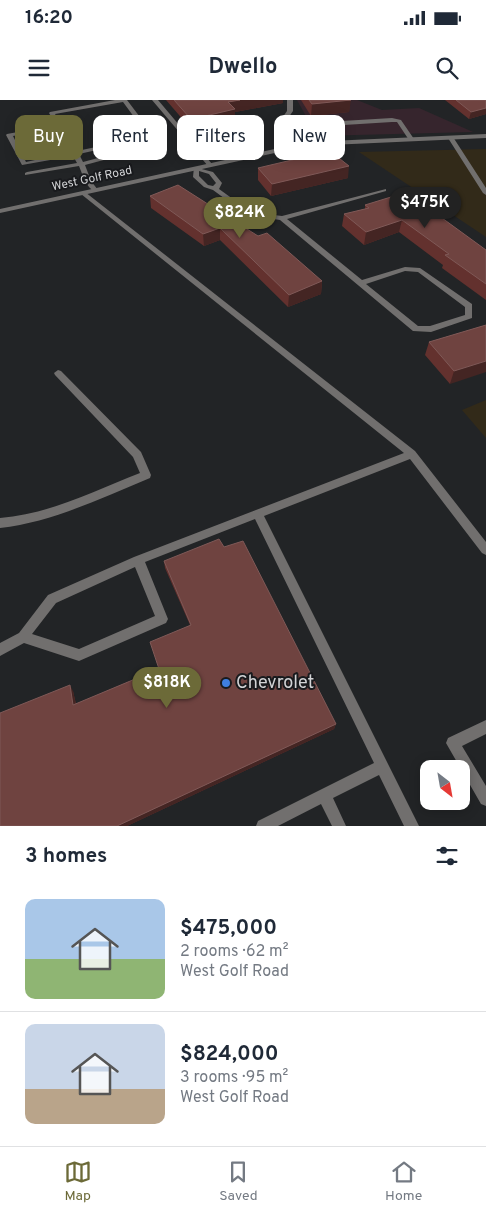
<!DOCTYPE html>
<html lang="en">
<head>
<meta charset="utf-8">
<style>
  body { margin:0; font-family:Overpass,sans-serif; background:#f2f2f3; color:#1f2937; height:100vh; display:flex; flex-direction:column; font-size:19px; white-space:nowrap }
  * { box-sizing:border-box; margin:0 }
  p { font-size:16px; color:#747a83 }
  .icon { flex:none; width:28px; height:28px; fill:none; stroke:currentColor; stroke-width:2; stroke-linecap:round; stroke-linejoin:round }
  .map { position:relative; height:726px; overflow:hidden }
  .sheet { display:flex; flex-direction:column; background:#fff; flex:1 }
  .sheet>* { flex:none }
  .banner { position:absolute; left:15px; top:15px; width:456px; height:45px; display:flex; gap:10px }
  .needle { width:32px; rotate:149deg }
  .buttons { position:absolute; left:420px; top:660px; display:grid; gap:10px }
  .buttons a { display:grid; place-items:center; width:50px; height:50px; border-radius:10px; background:#fff; box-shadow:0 2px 12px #0003; font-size:25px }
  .price { position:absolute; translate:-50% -42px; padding:0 11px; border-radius:18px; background:#6c6a38; color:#fff; font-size:16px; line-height:32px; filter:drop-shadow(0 1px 2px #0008) }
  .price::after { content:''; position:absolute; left:50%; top:30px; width:15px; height:11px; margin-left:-8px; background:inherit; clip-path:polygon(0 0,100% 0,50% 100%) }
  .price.current { background:#222; color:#fff }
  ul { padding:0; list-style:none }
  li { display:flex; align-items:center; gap:15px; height:125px; padding:0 25px }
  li+li { border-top:1px solid #e0e1e3 }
  li span { display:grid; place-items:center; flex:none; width:140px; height:100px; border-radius:10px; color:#555 }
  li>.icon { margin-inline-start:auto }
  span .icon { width:60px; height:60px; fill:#fffc; stroke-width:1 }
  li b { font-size:21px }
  h2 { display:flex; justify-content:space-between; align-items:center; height:60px; padding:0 25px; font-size:21px }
  .tag { padding:0 18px; border-radius:10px; background:#fff; box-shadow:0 2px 12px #0003; font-size:18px; line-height:45px }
  .tag.current { background:#6c6a38; color:#fff }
  .status { display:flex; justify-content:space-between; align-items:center; height:35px; padding:0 25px; background:#fff; direction:ltr }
  .status svg { height:14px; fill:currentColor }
  header { display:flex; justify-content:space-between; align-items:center; height:65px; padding:0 25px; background:#fff; font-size:22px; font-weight:700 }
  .menu { display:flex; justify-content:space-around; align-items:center; height:70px; border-top:1px solid #e0e1e3; background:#fff; font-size:14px; color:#747a83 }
  .menu a { display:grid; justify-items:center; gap:2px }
  .menu .current { color:#6c6a38 }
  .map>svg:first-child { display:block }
  .education { fill:#36252d }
  .medical { fill:#322a19 }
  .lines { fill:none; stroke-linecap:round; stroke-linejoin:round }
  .service { fill:#716f6e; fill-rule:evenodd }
  .tertiary { fill:#716f6e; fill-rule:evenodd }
  .wall { fill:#63312e }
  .shaded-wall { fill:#442523 }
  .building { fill:#6f4340; stroke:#7f5957 }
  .shop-dot { fill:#3f7fe0; stroke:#191a1d; stroke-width:2 }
  .labels { text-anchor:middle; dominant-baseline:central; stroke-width:4; stroke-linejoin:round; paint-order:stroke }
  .far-street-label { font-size:12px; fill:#d2d3d5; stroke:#191a1d }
  .near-poi-label { font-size:18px; fill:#d2d3d5; stroke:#191a1d; text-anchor:start }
</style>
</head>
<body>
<div class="status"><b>16:20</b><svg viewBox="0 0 49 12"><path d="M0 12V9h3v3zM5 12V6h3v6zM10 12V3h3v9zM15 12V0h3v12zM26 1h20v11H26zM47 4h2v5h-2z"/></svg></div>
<header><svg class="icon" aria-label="menu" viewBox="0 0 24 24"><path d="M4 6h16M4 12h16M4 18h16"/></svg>Dwello<svg class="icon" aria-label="search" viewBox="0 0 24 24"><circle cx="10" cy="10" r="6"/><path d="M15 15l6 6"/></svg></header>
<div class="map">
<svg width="486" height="726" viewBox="0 0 486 726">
  <rect width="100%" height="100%" fill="#222426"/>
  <path class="education" d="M 297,0 L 357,0 L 382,10 L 419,8 L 473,32 L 317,36 Z"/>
  <path class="medical" d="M 486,49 L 486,137 L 359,52 Z
    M 486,300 L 486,338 L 462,310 Z"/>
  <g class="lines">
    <path class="service" d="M 115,0 L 127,0 L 155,37 L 79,54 L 83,62 L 154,43 L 156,44 L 156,46 L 85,65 L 91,81 L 98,90 L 95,92 C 86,87 83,76 79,66 L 25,75 L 25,73 L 27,72 L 77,63 L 73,56 L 22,65 L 6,35 L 7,34 L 56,25 L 49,13 L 50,12 ZM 123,2 L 148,36 L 77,51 L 55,14 ZM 58,28 L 71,52 L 26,62 L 13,36 Z
      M 152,0 L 158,0 L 212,64 L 212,66 L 208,66 Z
      M 287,0 L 293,0 L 293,11 L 284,24 L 286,48 L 283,50 L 280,48 L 278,24 L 287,11 Z
      M 392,18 L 401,20 L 414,39 L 413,40 L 409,40 L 397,22 L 392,22 L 328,26 L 327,33 L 331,42 L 328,44 C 321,40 321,31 322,24 L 325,22 Z
      M 449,37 L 453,37 L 486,88 L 486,95 L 483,93 L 448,38 Z
      M 194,67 L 213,72 L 222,83 L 219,89 L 251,112 L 282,116 L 386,89 L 386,91 L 287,119 L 362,180 L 405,167 L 420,168 L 472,204 L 472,218 L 431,232 L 413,231 L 280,120 L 247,115 L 213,90 L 204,87 L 193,77 ZM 199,71 L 209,74 L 216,83 L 213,86 L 208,85 L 199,76 ZM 405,171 L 418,172 L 465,207 L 465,215 L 430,226 L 418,226 L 366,184 Z
      M 81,92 L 85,92 L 415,351 L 486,442 L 486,455 L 482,453 L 410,359 L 264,416 L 419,726 L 404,726 L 379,675 L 333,698 L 346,726 L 332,726 L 321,704 L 278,726 L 256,726 L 258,721 L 374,663 L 255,419 L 145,462 L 168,519 L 166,523 L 79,561 L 24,543 L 0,556 L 0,543 L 19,533 L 48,495 L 134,457 L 404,353 L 81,94 ZM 135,467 L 155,516 L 79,549 L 32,534 L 56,503 Z
      M 58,270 L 61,271 L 141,352 L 151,375 L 150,378 C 101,398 53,422 0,428 L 0,418 C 50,414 94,391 140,373 L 133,357 L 55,275 L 54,273 Z
      M 486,620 L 486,634 L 462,646 L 486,686 L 486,706 L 481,704 L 446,643 L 448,638 Z"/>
    <path class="tertiary" d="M 486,34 L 486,38 L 307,46 L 0,113 L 0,109 L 307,42 Z"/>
  </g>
  <path class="wall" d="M 166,0 L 283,0 L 283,3 L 235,12 L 235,21 L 202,28 L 198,37 Z
    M 301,0 L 350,0 L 349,12 L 311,16 Z
    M 445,0 L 486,0 L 486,14 L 469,19 Z
    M 258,68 L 348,78 L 271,96 L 258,80 Z
    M 178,85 L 322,181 L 321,194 L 288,207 L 220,140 L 204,146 L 151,108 L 150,96 Z
    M 393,98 L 438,108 L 436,114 L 486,150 L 486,200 L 442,168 L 443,165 L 399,132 L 364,145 L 342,126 L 344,114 L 365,109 L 365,105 Z
    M 486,225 L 450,284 L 425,255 L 429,242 Z
    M 224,447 L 336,624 L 334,629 L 127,726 L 0,726 L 73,591 L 76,604 L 159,569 L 190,525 L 165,468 L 164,461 Z"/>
  <path class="shaded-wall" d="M 240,0 L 283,0 L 283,3 L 235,12 L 235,21 L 202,28 L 198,37 L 197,26 L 201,17 L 228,2 Z
    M 351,0 L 349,12 L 311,16 L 312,4 Z
    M 486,8 L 486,14 L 469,19 L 471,12 Z
    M 349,66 L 348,78 L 271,96 L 272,84 Z
    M 438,108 L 435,120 L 431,110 Z
    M 402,120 L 399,132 L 364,145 L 366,132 Z
    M 220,128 L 220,140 L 204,146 L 203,134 Z
    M 322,181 L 321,194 L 288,207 L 289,195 Z
    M 486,261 L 486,272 L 450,284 L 454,271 Z
    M 70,585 L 73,591 L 77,610 L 73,605 Z
    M 336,624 L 334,629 L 127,726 L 117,726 Z"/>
  <path class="building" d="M 174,0 L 240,0 L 228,2 L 235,9 L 201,17 L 197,26 Z
    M 309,0 L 351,0 L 312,4 Z
    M 456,0 L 486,0 L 486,8 L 471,12 Z
    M 330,51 L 349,66 L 272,84 L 258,68 Z
    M 178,85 L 258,136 L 267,133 L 322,181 L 289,195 L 220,128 L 203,134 L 150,96 Z
    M 415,91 L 438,108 L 431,110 L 486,150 L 486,184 L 445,155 L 449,154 L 402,120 L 366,132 L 344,114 L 369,108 L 365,105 L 391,97 L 393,98 Z
    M 486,225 L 486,261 L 454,271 L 429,242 Z
    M 219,439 L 224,447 L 243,441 L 336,624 L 117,726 L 0,726 L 0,613 L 70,585 L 73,605 L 159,569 L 150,542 L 191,525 L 164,461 Z"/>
  <circle class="shop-dot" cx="226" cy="583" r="5"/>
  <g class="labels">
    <g class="far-street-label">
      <text transform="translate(92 79) rotate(-12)">West Golf Road</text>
    </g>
    <g class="near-poi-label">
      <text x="236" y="583">Chevrolet</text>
    </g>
  </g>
</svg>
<div class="buttons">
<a><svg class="needle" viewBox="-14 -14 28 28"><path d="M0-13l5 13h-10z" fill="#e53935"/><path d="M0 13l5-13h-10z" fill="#747a83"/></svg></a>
</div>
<b class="price current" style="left:425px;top:129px">$475K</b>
<b class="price" style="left:240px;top:139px">$824K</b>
<b class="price" style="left:167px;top:609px">$818K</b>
<div class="banner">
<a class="tag current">Buy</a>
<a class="tag">Rent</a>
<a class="tag">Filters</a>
<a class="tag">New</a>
</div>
</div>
<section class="sheet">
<h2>3 homes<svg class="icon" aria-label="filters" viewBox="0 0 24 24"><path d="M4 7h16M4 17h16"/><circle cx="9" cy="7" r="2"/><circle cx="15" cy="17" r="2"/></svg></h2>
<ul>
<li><span style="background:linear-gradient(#a9c7e8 60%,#8fb573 0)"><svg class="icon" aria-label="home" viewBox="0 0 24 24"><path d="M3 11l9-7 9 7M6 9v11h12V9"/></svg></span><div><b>$475,000</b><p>2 rooms · 62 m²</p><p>West Golf Road</p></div></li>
<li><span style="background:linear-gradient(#c9d6e8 65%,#b9a48a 0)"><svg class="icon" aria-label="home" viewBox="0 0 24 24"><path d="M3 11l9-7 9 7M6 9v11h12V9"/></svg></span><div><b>$824,000</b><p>3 rooms · 95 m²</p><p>West Golf Road</p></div></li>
</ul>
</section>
<nav class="menu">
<a class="current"><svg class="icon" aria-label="map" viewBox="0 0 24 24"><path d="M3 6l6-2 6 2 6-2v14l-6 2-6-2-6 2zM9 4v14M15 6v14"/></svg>Map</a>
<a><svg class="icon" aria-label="saved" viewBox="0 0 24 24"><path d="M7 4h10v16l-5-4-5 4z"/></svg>Saved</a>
<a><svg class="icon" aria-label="home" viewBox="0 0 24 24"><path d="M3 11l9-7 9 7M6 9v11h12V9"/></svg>Home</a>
</nav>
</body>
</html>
